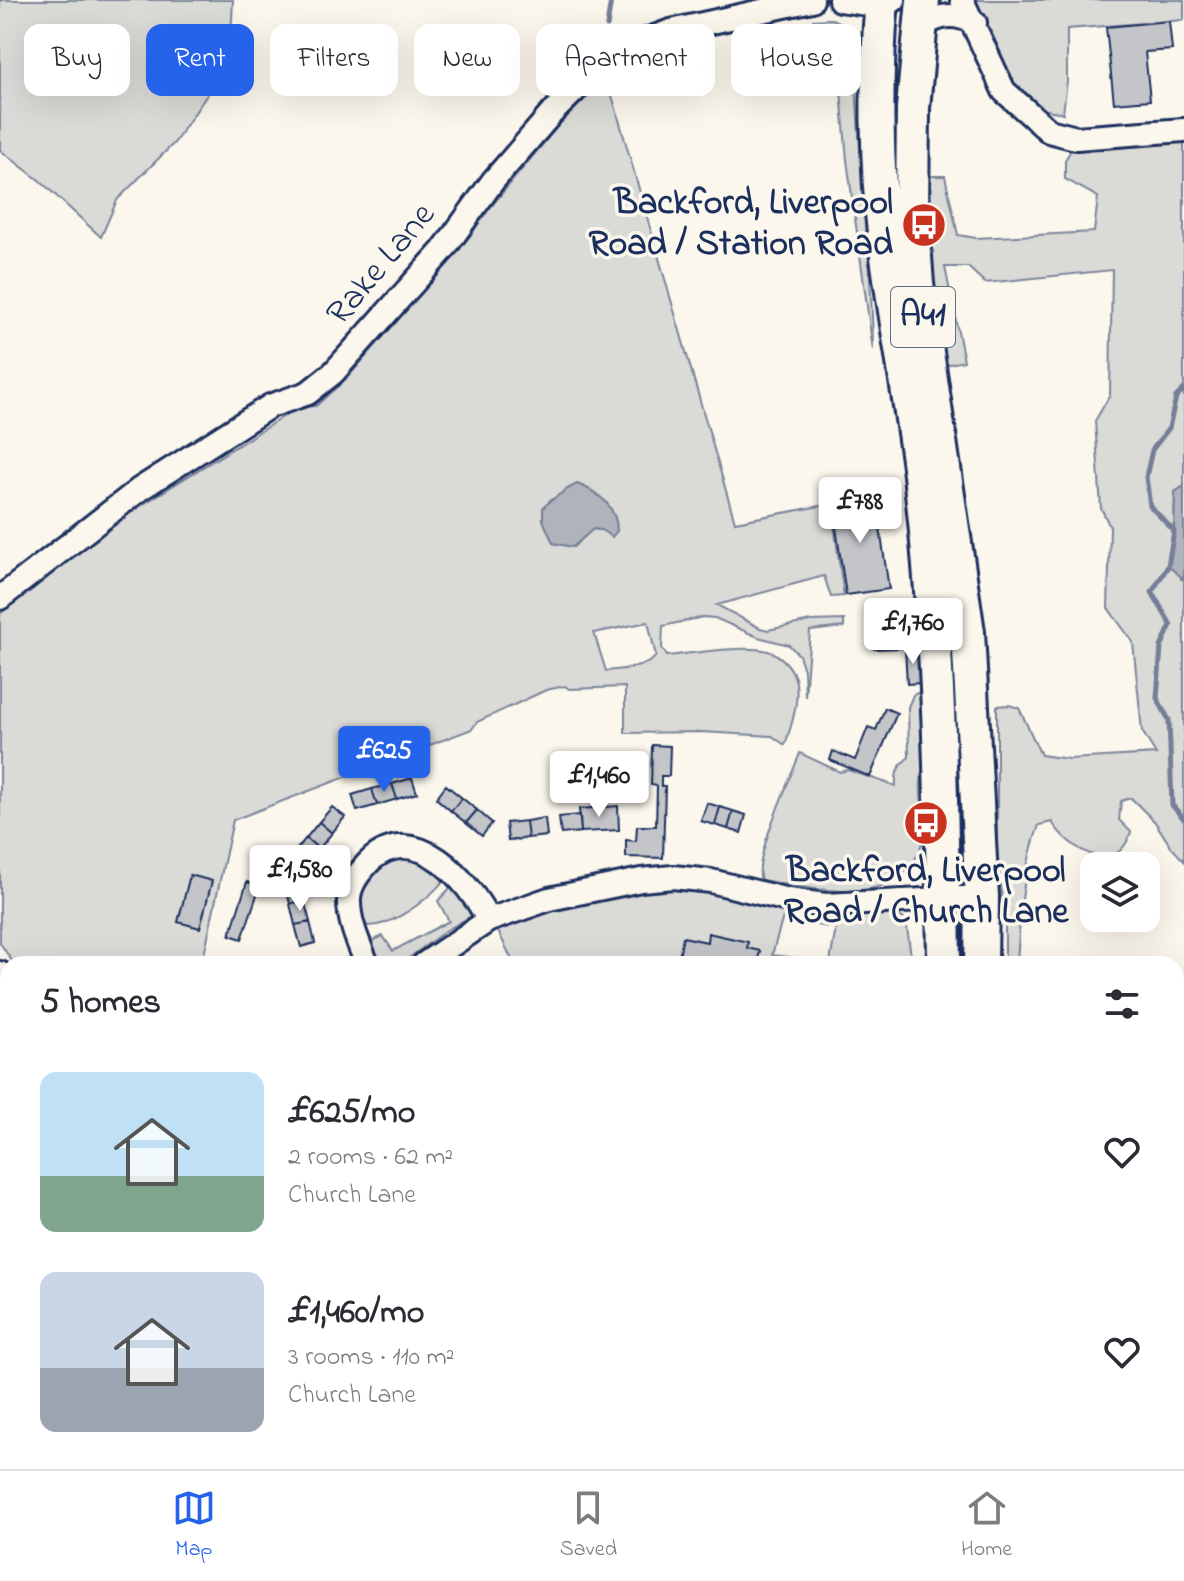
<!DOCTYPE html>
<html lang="en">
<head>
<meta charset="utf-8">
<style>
  body { margin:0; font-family:"Indie Flower",sans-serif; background:#f7f7f7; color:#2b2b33; height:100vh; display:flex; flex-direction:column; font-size:30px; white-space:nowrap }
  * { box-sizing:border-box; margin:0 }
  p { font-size:26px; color:#7c7c81 }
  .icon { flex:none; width:44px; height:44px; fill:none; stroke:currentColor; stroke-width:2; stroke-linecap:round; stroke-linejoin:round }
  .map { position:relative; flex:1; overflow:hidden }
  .drawer { position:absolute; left:0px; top:956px; width:1184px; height:514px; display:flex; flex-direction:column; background:#fff; border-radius:24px 24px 0 0; box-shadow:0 8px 32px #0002 }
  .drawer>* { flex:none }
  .banner { position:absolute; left:24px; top:24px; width:1136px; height:72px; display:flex; gap:16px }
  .fabs { position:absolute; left:1080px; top:852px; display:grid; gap:16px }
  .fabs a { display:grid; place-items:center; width:80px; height:80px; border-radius:16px; background:#fff; box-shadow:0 8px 32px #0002; font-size:40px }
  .price { position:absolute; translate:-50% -68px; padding:0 18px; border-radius:8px; background:#fff; color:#222; font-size:26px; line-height:52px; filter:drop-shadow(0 2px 4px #0008) }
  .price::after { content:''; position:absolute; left:50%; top:48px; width:24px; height:18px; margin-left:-12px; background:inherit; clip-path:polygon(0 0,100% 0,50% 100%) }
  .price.current { background:#2563eb; color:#fff }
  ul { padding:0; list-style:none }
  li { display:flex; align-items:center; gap:24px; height:200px; padding:0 40px }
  li span { display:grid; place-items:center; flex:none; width:224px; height:160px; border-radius:16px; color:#555 }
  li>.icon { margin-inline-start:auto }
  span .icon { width:96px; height:96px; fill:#fffc; stroke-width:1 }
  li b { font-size:34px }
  h2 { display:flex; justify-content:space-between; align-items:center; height:96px; padding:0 40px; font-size:34px }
  .tag { padding:0 28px; border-radius:16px; background:#fff; box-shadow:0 8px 32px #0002; font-size:28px; line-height:72px }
  .tag.current { background:#2563eb; color:#fff }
  .tab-bar { display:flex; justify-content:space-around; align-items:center; height:112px; border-top:2px solid #e1e1e2; background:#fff; font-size:22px; color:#7c7c81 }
  .tab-bar a { display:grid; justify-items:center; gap:4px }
  .tab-bar .current { color:#2563eb }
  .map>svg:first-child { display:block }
  .green { fill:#dadad7; stroke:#7a849a; stroke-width:2; fill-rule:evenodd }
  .water { fill:#afb3bb; stroke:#747e96; stroke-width:2 }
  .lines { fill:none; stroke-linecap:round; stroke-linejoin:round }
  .stream { stroke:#747e96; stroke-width:5 }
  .building { fill:#c3c5c9; stroke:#1b2f5e; stroke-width:2 }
  .minor-casing { stroke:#1b2f5e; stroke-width:28 }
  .highway-casing { stroke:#1b2f5e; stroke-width:38 }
  .minor { stroke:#fbf7ec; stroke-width:22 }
  .highway { stroke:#fbf7ec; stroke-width:32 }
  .labels { text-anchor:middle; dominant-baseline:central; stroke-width:7; stroke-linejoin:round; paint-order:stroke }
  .shield { fill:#fbf7ec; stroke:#5e6b89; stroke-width:2 }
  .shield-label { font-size:34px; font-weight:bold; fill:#1b2f5e }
  .poi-label { font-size:36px; font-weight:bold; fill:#1b2f5e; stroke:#fbf7ec; text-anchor:end }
  .street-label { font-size:36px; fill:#1b2f5e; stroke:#fbf7ec }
</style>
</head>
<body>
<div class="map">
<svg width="1184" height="1469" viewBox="0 0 1184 1469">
  <rect width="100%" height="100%" fill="#fbf7ec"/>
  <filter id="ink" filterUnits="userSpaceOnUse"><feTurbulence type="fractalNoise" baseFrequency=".0125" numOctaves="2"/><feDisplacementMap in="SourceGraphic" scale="16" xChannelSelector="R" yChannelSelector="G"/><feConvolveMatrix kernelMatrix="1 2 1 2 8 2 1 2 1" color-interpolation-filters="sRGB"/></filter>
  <g filter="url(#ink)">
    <path class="green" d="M 0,0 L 233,0 L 231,37 L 223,71 L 175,142 L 117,200 L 101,237 L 39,180 L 0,150 Z
      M 975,0 L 1184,0 L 1184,20 L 1067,29 L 1067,81 L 1063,113 C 1055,111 1045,111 1039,107 C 1003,83 989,37 975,0 Z
      M 832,19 L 848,26 L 855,34 C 855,140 872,245 873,350 L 847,160 L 837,45 L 830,36 L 815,30 L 813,20 Z
      M 607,78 L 735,522 L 831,504 L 844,596 L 831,597 L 824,576 L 717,605 L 760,628 L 768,630 L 811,621 L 844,620 L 844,627 L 810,631 L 805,697 L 804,670 L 799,655 L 789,645 L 758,637 L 715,618 L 703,617 L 663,626 L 662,648 L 667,656 C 693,653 744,645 768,651 C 782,655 794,669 796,683 C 799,703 791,727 785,745 L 772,736 L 701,732 L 625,733 L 625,687 L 569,689 L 565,686 L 546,690 L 477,722 L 472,729 L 233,820 L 202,964 L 14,964 L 0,943 L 0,614 L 97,533 L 299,407 L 316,406 L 350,375 L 471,235 L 484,215 L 566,116 ZM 562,496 L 601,530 L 593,529 L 573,547 L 554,543 L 549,501 ZM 648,622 L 656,656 C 646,669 621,669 606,671 L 594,633 Z
      M 1184,137 L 1184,486 L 1175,492 L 1174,531 L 1181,579 L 1184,579 L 1184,861 L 1171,847 L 1155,822 L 1131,798 L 1121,801 L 1119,820 L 1131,832 C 1117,878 1069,850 1052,822 L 1039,825 C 1022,871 1020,916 1017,964 L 1005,964 L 1005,919 L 997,854 L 997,706 L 1009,705 L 1019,708 L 1041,755 L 1069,759 L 1156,754 L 1142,731 L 1133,642 L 1108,608 L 1110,527 L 1101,508 L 1095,421 L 1110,395 L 1112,270 L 985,283 L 968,267 L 945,267 L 964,361 L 940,366 L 923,212 L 929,176 L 945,176 L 958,235 L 976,238 L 1094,232 L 1098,197 L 1065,179 L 1065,160 L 1074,145 Z
      M 922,691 C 924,712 931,738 928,758 C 927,766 921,774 921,782 C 919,801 928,824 922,843 C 902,913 813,888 761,880 C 752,861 791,777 800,753 L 840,772 L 848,770 L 896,786 C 895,772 898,766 909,757 L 908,707 L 913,695 Z
      M 391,853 L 425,860 L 444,876 L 444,880 C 430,899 378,939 356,921 L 361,879 Z
      M 460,885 L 473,909 L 471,916 L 445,931 L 401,964 L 375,964 L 368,948 L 370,942 L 383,936 L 393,951 L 449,921 L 438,901 L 451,887 Z
      M 685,885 L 785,910 L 772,955 L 830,962 L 836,928 L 809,924 L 814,915 C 839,912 885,905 906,920 L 912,964 L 514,964 L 496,927 C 556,904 621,894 685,885 Z"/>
    <path class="water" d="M 577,484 C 599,492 617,507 617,531 L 612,537 L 601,530 L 593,529 L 573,547 L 553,543 L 543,520 L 543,508 C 550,500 568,488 577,484 Z
      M 1184,486 L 1184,579 L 1168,566 L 1174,531 L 1175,492 Z"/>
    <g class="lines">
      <path class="stream" d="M 607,26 L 611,0
        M 1184,389 L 1176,397 L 1169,428 L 1152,450 L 1146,477 L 1150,506 L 1174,531 L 1168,566 L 1152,592 L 1171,625 L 1161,647 L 1157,698 L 1169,720 L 1172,805 L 1184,819
        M 1176,1419 L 1184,1415"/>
    </g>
    <path class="building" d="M 1169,21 L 1172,50 L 1145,52 L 1150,100 L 1114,103 L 1106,27 Z
      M 875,495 L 889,589 L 846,595 L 832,501 Z
      M 900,620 L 901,648 L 874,649 L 873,622 Z
      M 919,647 L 921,683 L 907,684 L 905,648 Z
      M 885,708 L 897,713 L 870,777 L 830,760 L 833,751 L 855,760 L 868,727 L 876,730 Z
      M 652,745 L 670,746 L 669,776 L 661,776 L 661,786 L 665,786 L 663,858 L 626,857 L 626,840 L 636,841 L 637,826 L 656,826 L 657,786 L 651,785 Z
      M 412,778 L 417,793 L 397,799 L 392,784 Z
      M 392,784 L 397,799 L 377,805 L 372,789 Z
      M 446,785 L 462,798 L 451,811 L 436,798 Z
      M 372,789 L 377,805 L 357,811 L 352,795 Z
      M 462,798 L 477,810 L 466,823 L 451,811 Z
      M 707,803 L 720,807 L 715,825 L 701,821 Z
      M 618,806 L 619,830 L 581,832 L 579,809 Z
      M 332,807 L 345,817 L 332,833 L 319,822 Z
      M 720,807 L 733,811 L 728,829 L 715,825 Z
      M 477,810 L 492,823 L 482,836 L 466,823 Z
      M 733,811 L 746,815 L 741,833 L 728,829 Z
      M 580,815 L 581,832 L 561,834 L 559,817 Z
      M 545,818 L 547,836 L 528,838 L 526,821 Z
      M 526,821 L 528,838 L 508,841 L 506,823 Z
      M 319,822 L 332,833 L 319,849 L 306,838 Z
      M 306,838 L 319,849 L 306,865 L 293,854 Z
      M 190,875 L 212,881 L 200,928 L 178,922 Z
      M 299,879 L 304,900 L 290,904 L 285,883 Z
      M 247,882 L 260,886 L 242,939 L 230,935 Z
      M 304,900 L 310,922 L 295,925 L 290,904 Z
      M 310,922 L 315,943 L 301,947 L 295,925 Z
      M 708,933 L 748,942 L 747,948 L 760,951 L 757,964 L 693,964 L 694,958 L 679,956 L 683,937 L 707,942 Z
      M 101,1462 L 230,1462 L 227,1469 L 117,1469 Z
      M 539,1462 L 560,1462 L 563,1469 L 538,1469 L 536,1463 Z"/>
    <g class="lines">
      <g class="minor-casing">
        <path id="minor" d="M 840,0 L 881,6 L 894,0
          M 962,0 L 1004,91 L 1049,131 L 1076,138 L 1184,130
          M 920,26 C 941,15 953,12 975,23
          M 0,598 L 140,489 L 270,406 L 308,393 L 333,373 L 443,250 L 493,181 L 551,114 L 603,63 L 638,43 L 671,31 L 812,0
          M 367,964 C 359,944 348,921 349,898 C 350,883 360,871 370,861 C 416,819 467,880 489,920
          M 424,964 L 489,920 L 549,899 L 641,880 L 673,877 L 711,881 L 788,900 L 825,905 L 982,897
          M 0,973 L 8,984
          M 430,1462 L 433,1469
          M 593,1462 L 610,1469
          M 707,1462 L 718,1469
          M 293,1469 L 296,1462
          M 475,1469 L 483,1466
          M 648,1469 L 685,1462
          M 791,1469 L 805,1462"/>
      </g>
      <g class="highway-casing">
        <path id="highway" d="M 882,0 C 875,77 876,165 885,242 C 895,320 910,397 920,475 C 939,637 942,801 944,964
          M 923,0 L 913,108 L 912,216 L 917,284 L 968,632 L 982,897 L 981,964
          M 954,1462 L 955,1469"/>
      </g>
      <use href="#minor" class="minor"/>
      <use href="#highway" class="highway"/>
    </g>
  </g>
  <defs>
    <g id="bus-disc" transform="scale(2.3)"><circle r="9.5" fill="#c8321e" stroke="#fbf7ec"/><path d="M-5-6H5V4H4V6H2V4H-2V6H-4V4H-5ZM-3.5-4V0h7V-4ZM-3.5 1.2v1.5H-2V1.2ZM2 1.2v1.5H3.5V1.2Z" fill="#fff"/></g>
  </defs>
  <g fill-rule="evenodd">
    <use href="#bus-disc" x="924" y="225"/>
    <use href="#bus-disc" x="926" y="823"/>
  </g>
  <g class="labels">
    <rect class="shield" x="891" y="287" width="64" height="60" rx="6"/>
    <g class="shield-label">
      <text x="923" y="317">A41</text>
    </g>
    <g class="poi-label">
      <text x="893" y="204">Backford, Liverpool<tspan x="893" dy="41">Road / Station Road</tspan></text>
      <text x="926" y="872" text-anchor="middle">Backford, Liverpool<tspan x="926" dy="41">Road / Church Lane</tspan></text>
    </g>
    <g class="street-label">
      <text transform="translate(382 265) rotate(-50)">Rake Lane</text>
    </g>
  </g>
</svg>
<div class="fabs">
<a><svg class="icon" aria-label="layers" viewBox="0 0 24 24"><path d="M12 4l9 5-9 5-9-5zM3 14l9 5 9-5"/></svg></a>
</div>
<b class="price" style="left:860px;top:545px">£788</b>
<b class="price" style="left:913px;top:666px">£1,760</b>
<b class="price current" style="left:384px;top:794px">£625</b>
<b class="price" style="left:599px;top:819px">£1,460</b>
<b class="price" style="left:300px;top:913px">£1,580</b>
<div class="banner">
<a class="tag">Buy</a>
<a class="tag current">Rent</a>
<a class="tag">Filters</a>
<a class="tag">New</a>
<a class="tag">Apartment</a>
<a class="tag">House</a>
</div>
<section class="drawer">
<h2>5 homes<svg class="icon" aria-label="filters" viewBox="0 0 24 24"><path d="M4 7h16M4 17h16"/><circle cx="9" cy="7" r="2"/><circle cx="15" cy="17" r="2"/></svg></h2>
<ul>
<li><span style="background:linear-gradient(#bfe0f5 65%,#7fa58c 0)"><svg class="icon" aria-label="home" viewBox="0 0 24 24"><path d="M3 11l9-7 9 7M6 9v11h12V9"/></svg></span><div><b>£625/mo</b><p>2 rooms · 62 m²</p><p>Church Lane</p></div><svg class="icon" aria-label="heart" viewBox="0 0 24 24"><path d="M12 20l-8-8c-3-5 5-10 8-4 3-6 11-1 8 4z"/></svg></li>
<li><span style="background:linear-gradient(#c9d6e8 60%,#9aa5b1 0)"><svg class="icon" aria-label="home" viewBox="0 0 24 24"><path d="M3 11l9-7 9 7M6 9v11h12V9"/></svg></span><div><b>£1,460/mo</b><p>3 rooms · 110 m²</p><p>Church Lane</p></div><svg class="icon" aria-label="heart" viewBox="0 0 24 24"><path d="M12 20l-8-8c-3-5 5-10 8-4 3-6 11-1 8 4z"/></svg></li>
</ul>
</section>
</div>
<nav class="tab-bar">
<a class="current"><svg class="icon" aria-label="map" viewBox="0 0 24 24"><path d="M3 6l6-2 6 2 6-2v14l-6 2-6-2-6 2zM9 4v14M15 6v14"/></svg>Map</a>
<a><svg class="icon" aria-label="saved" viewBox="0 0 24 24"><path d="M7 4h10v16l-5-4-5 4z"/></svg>Saved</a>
<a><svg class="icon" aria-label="home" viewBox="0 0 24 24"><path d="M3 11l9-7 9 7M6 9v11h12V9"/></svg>Home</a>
</nav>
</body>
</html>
